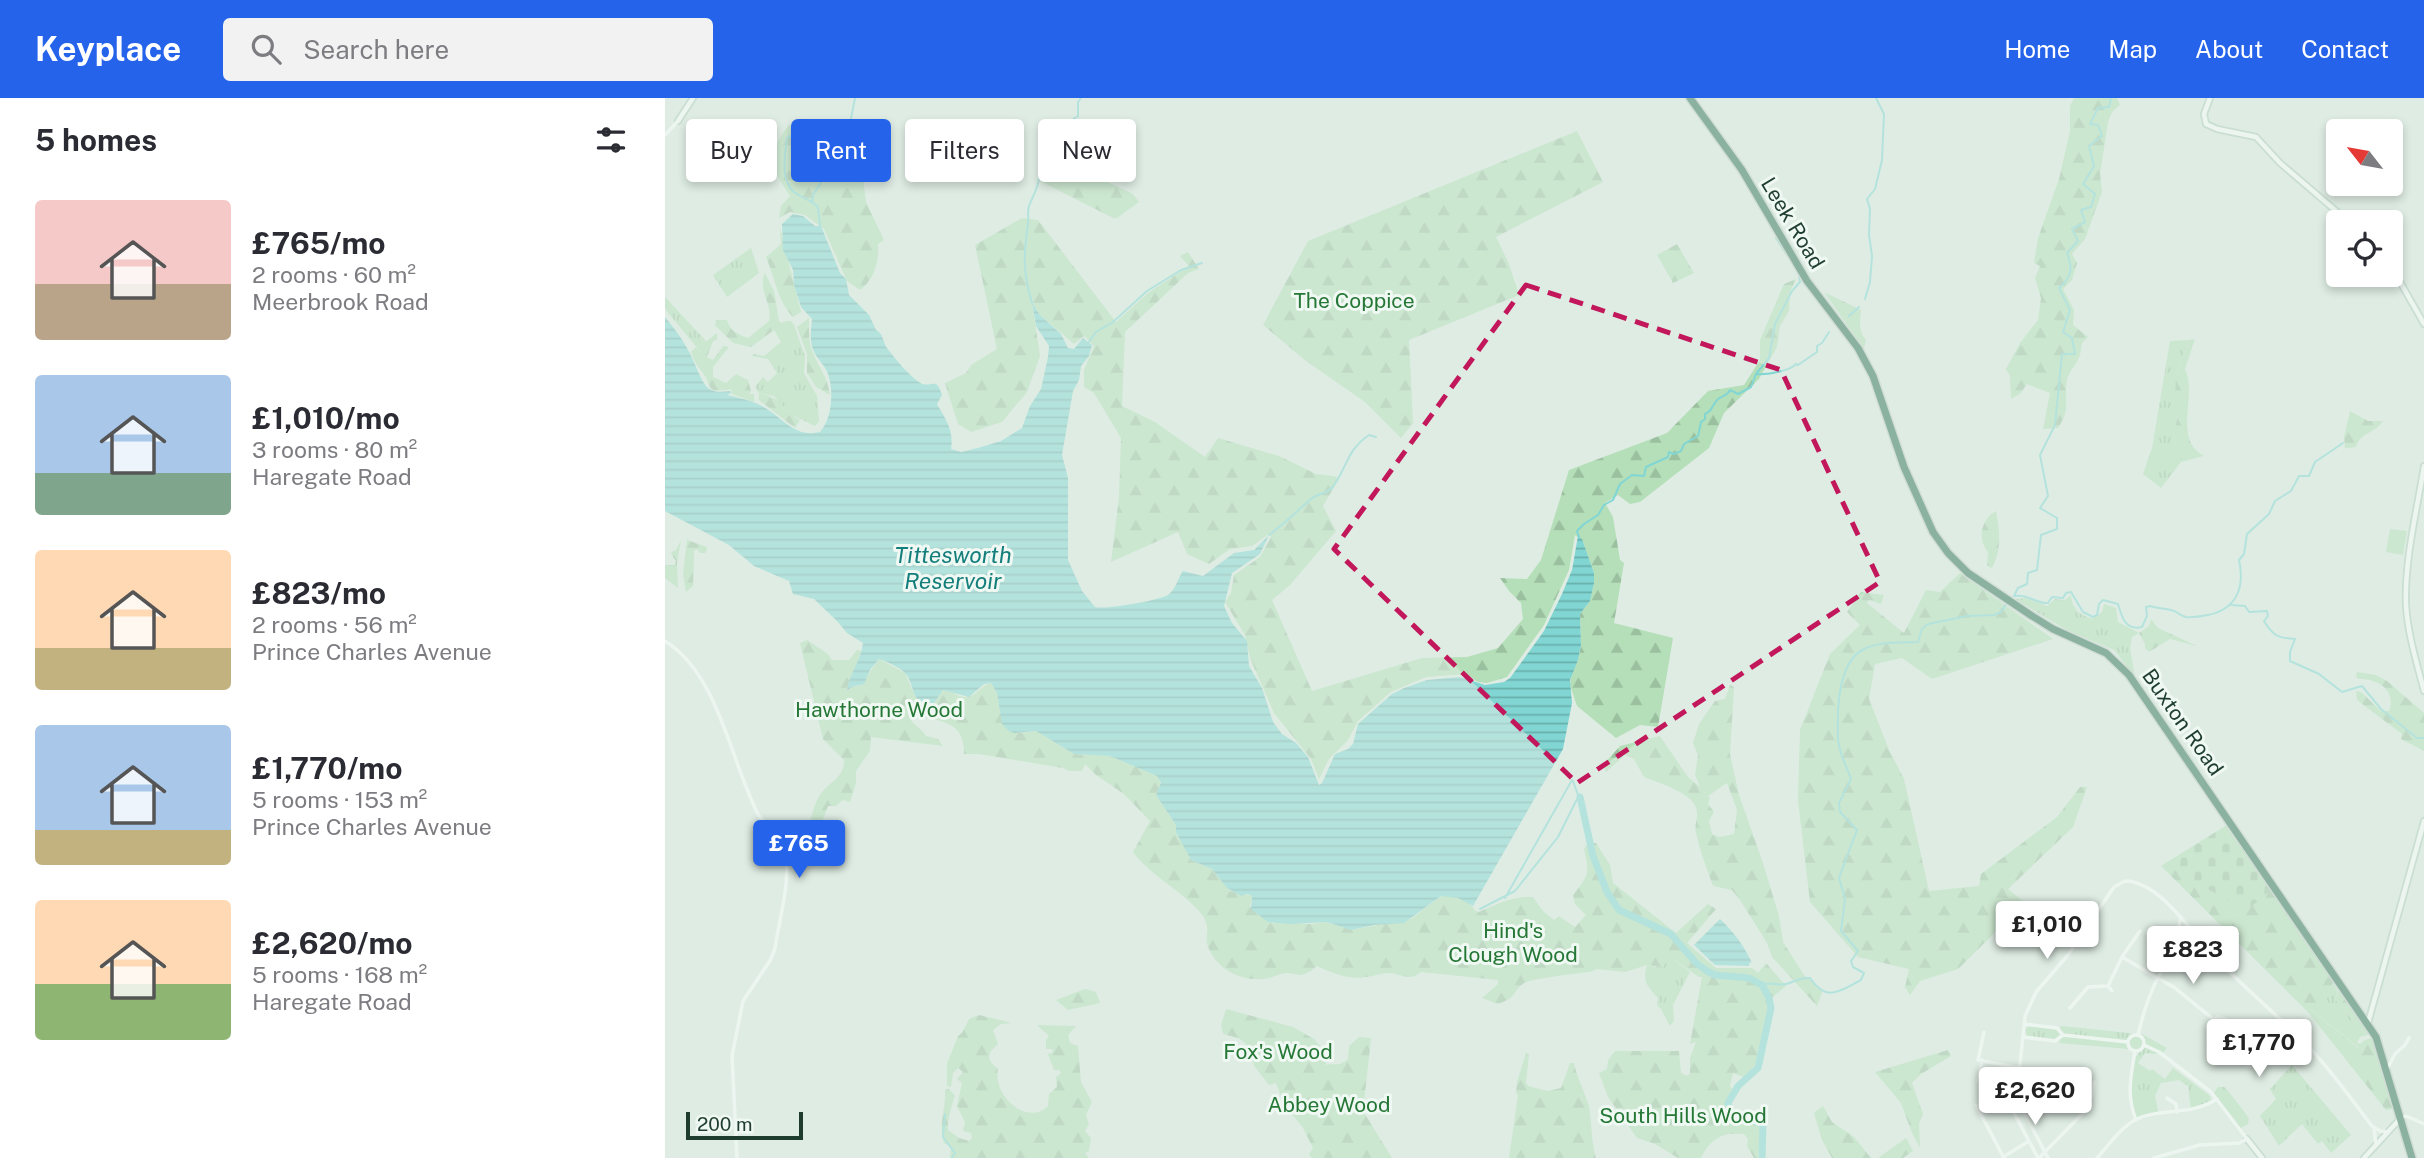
<!DOCTYPE html>
<html lang="en">
<head>
<meta charset="utf-8">
<style>
  body { margin:0; font-family:"Public Sans",sans-serif; background:#f2f2f3; color:#2b2b33; height:100vh; display:flex; flex-direction:column; font-size:26px; white-space:nowrap }
  * { box-sizing:border-box; margin:0 }
  p { font-size:23px; color:#7c7c81 }
  .icon { flex:none; width:38px; height:38px; fill:none; stroke:currentColor; stroke-width:2; stroke-linecap:round; stroke-linejoin:round }
  .map { position:relative; flex:1; overflow:hidden }
  .drawer { display:flex; flex-direction:column; background:#fff; width:665px }
  .drawer>* { flex:none }
  .top-card { position:absolute; left:21px; top:21px; width:665px; height:63px; display:flex; gap:14px }
  .needle { width:46px; rotate:301deg }
  .controls { position:absolute; left:1661px; top:21px; display:grid; gap:14px }
  .controls a { display:grid; place-items:center; width:77px; height:77px; border-radius:7px; background:#fff; box-shadow:0 4px 10px #0003; font-size:35px }
  .scale { position:absolute; left:21px; bottom:18px; width:117px; box-sizing:border-box; padding-left:7px; border:4px solid #1e3d2f; border-top:0; font-size:19px; line-height:24px; white-space:nowrap; color:#1e3d2f; -webkit-text-stroke:5px #eff8f2; paint-order:stroke }
  .price { position:absolute; translate:-50% -60px; padding:0 16px; border-radius:7px; background:#fff; color:#222; font-size:23px; line-height:46px; filter:drop-shadow(0 2px 4px #0008) }
  .price::after { content:''; position:absolute; left:50%; top:42px; width:21px; height:16px; margin-left:-10px; background:inherit; clip-path:polygon(0 0,100% 0,50% 100%) }
  .price.selected { background:#2563eb; color:#fff }
  ul { padding:0; list-style:none }
  li { display:flex; align-items:center; gap:21px; height:175px; padding:0 35px }
  li span { display:grid; place-items:center; flex:none; width:196px; height:140px; border-radius:7px; color:#555 }
  li>.icon { margin-inline-start:auto }
  span .icon { width:84px; height:84px; fill:#fffc; stroke-width:1 }
  li b { font-size:30px }
  h2 { display:flex; justify-content:space-between; align-items:center; height:84px; padding:0 35px; font-size:30px }
  .pill { padding:0 24px; border-radius:7px; background:#fff; box-shadow:0 4px 10px #0003; font-size:24px; line-height:63px }
  .pill.selected { background:#2563eb; color:#fff }
  header { display:flex; align-items:center; gap:42px; box-sizing:border-box; height:98px; padding:0 35px; background:#2563eb; color:#fff }
  header strong { font-size:33px }
  nav { display:flex; gap:38px; margin-inline-start:auto; font-size:24px }
  .search { width:490px; height:63px; background:#f2f2f3; display:flex; align-items:center; gap:18px; box-sizing:border-box; padding:0 24px; border-radius:7px; color:#7c7c81; font-size:26px }
  main { display:flex; flex:1; min-height:0 }
  .map>svg:first-child { display:block }
  .grass { fill:url(#grass-tufts) }
  .forest { fill:url(#forest-firs); fill-rule:evenodd }
  .cemetery { fill:url(#cemetery-stones) }
  .pitch { fill:#b5dfb9 }
  .water { fill:url(#water-rules) }
  .lines { fill:none; stroke-linecap:round; stroke-linejoin:round }
  .stream { stroke:#81d6d4; stroke-width:2 }
  .river { stroke:#81d6d4; stroke-width:7 }
  .secondary-casing { stroke:#b1ccbd; stroke-width:8 }
  .highway-casing { stroke:#c0c9c5; stroke-width:10 }
  .street { stroke:#fff; stroke-width:3.5 }
  .secondary { stroke:#fff; stroke-width:4.5 }
  .highway { stroke:#276c51; stroke-width:7 }
  .marked { fill:none; stroke:#c2185b; stroke-width:5; stroke-dasharray:14 9; stroke-linejoin:round }
  .labels { text-anchor:middle; dominant-baseline:central; stroke-width:6; stroke-linejoin:round; paint-order:stroke }
  .street-label { font-size:21px; fill:#1e3d2f; stroke:#eff8f2 }
  .park-label { font-size:21px; fill:#257736; stroke:#eff8f2 }
  .water-label { font-size:23px; font-style:italic; fill:#137e7c; stroke:#eff8f2 }
</style>
</head>
<body>
<header>
<strong>Keyplace</strong>
<div class="search"><svg class="icon" aria-label="search" viewBox="0 0 24 24"><circle cx="10" cy="10" r="6"/><path d="M15 15l6 6"/></svg>Search here</div>
<nav><a>Home</a><a>Map</a><a>About</a><a>Contact</a></nav>
</header>
<main>
<section class="drawer">
<h2>5 homes<svg class="icon" aria-label="filters" viewBox="0 0 24 24"><path d="M4 7h16M4 17h16"/><circle cx="9" cy="7" r="2"/><circle cx="15" cy="17" r="2"/></svg></h2>
<ul>
<li><span style="background:linear-gradient(#f6c9c9 60%,#b9a48a 0)"><svg class="icon" aria-label="home" viewBox="0 0 24 24"><path d="M3 11l9-7 9 7M6 9v11h12V9"/></svg></span><div><b>£765/mo</b><p>2 rooms · 60 m²</p><p>Meerbrook Road</p></div></li>
<li><span style="background:linear-gradient(#a9c7e8 70%,#7fa58c 0)"><svg class="icon" aria-label="home" viewBox="0 0 24 24"><path d="M3 11l9-7 9 7M6 9v11h12V9"/></svg></span><div><b>£1,010/mo</b><p>3 rooms · 80 m²</p><p>Haregate Road</p></div></li>
<li><span style="background:linear-gradient(#ffd9b3 70%,#c2b280 0)"><svg class="icon" aria-label="home" viewBox="0 0 24 24"><path d="M3 11l9-7 9 7M6 9v11h12V9"/></svg></span><div><b>£823/mo</b><p>2 rooms · 56 m²</p><p>Prince Charles Avenue</p></div></li>
<li><span style="background:linear-gradient(#a9c7e8 75%,#c2b280 0)"><svg class="icon" aria-label="home" viewBox="0 0 24 24"><path d="M3 11l9-7 9 7M6 9v11h12V9"/></svg></span><div><b>£1,770/mo</b><p>5 rooms · 153 m²</p><p>Prince Charles Avenue</p></div></li>
<li><span style="background:linear-gradient(#ffd9b3 60%,#8fb573 0)"><svg class="icon" aria-label="home" viewBox="0 0 24 24"><path d="M3 11l9-7 9 7M6 9v11h12V9"/></svg></span><div><b>£2,620/mo</b><p>5 rooms · 168 m²</p><p>Haregate Road</p></div></li>
</ul>
</section>
<div class="map">
<svg width="1759" height="1060" viewBox="0 0 1759 1060">
  <defs>
    <pattern id="grass-tufts" width="24" height="20" patternUnits="userSpaceOnUse" patternTransform="scale(1.75)"><rect width="24" height="20" fill="#b5dfb9"/><path d="M3 7l-1-3M5 7V3M7 7l1-3M15 17l-1-3M17 17v-4M19 17l1-3" fill="none" stroke="#9bc09f"/></pattern>
    <pattern id="forest-firs" width="22" height="20" patternUnits="userSpaceOnUse" patternTransform="scale(1.75)"><rect width="22" height="20" fill="#b5dfb9"/><path d="M5 1l3.5 6h-7zM16 11l3.5 6h-7z" fill="#9bc09f"/></pattern>
    <pattern id="cemetery-stones" width="16" height="16" patternUnits="userSpaceOnUse" patternTransform="scale(1.75)"><rect width="16" height="16" fill="#b5dfb9"/><path d="M2 7V4a2 2 0 0 1 4 0v3zM10 15v-3a2 2 0 0 1 4 0v3z" fill="#9bc09f"/></pattern>
    <pattern id="water-rules" width="6" height="5" patternUnits="userSpaceOnUse" patternTransform="scale(1.75)"><rect width="6" height="5" fill="#81d6d4"/><path d="M0 2.5h6" fill="none" stroke="#69afac"/></pattern>
  </defs>
  <rect width="100%" height="100%" fill="#deece3"/>
  <path class="grass" d="M 86,150 L 94,175 L 62,199 L 48,177 Z
    M 0,199 L 41,243 L 39,258 L 0,211 Z
    M 122,223 L 126,223 L 129,227 L 140,258 L 139,275 L 152,298 L 154,323 L 150,328 L 123,315 L 109,298 L 94,295 L 90,289 L 98,279 L 103,284 L 112,275 L 103,261 L 126,234 L 116,225 Z
    M 1524,242 L 1511,277 L 1514,312 L 1508,338 L 1516,364 L 1496,390 L 1478,376 L 1487,350 L 1505,243 Z
    M 1406,497 C 1407,512 1415,516 1427,521 L 1437,514 L 1439,506 L 1451,510 L 1453,524 L 1474,535 L 1467,539 L 1465,550 L 1470,579 L 1449,552 L 1402,532 L 1350,501 L 1361,500 L 1382,508 L 1390,501 L 1400,502 Z
    M 1005,859 L 1025,874 L 1008,907 L 1009,923 L 1005,928 L 996,911 L 992,907 L 993,900 C 982,888 977,883 982,867 L 991,869 Z
    M 1668,885 L 1673,894 L 1670,901 L 1701,938 L 1696,938 L 1692,944 L 1695,946 L 1700,942 L 1695,951 L 1645,911 Z
    M 1552,921 C 1568,923 1594,947 1596,963 L 1592,967 L 1582,966 L 1548,934 L 1547,927 Z
    M 1365,928 L 1394,932 L 1396,928 L 1464,935 L 1476,939 L 1477,936 L 1502,950 L 1497,956 L 1494,954 L 1490,956 L 1480,955 L 1473,965 L 1485,973 L 1487,971 L 1500,981 L 1508,970 L 1540,994 L 1545,998 L 1546,1006 L 1526,1012 L 1523,988 L 1514,982 L 1496,985 L 1490,998 L 1494,1017 L 1471,1022 L 1465,1003 L 1469,958 L 1472,958 L 1475,952 L 1394,945 L 1396,937 L 1389,941 L 1362,938 L 1360,931 Z
    M 1627,967 L 1686,1037 L 1666,1055 L 1657,1043 L 1653,1046 L 1637,1026 L 1614,1048 L 1595,1018 L 1611,1001 L 1605,991 Z
    M 1553,989 L 1560,989 L 1584,1020 L 1583,1026 L 1574,1031 L 1548,996 Z"/>
  <path class="forest" d="M 1409,0 L 1452,0 L 1455,7 L 1447,14 L 1443,24 L 1435,76 L 1437,94 L 1420,141 L 1407,156 L 1412,165 L 1407,182 L 1398,191 L 1409,212 L 1408,227 L 1423,239 C 1415,245 1417,248 1415,257 C 1412,266 1404,273 1402,282 C 1398,303 1407,309 1393,330 L 1378,331 L 1385,295 L 1362,286 L 1355,296 L 1346,301 L 1345,278 L 1341,271 L 1355,245 L 1373,222 L 1376,200 L 1370,180 L 1375,168 L 1369,165 L 1373,140 L 1394,81 L 1405,33 L 1405,8 Z
    M 124,27 C 145,37 169,48 193,41 L 201,104 L 219,142 L 213,146 C 214,163 210,181 195,192 L 182,183 L 159,131 L 140,117 L 125,114 L 114,120 L 116,108 L 125,98 C 104,67 100,58 124,27 Z
    M 912,33 L 938,84 L 831,139 L 844,166 L 854,197 L 744,242 L 748,325 L 736,340 L 700,304 L 641,263 L 598,227 L 643,143 Z
    M 385,57 L 468,96 L 474,104 L 452,120 L 448,120 L 377,84 Z
    M 357,120 L 373,122 L 451,224 L 483,195 L 524,168 L 515,158 L 523,154 L 534,171 L 523,175 L 460,234 L 457,308 L 490,324 L 540,359 L 553,340 L 614,358 L 651,376 L 669,378 L 674,381 L 658,408 L 671,433 L 625,487 L 607,502 L 647,593 L 757,560 L 802,559 L 833,550 L 858,521 L 856,505 L 844,493 L 835,480 L 862,481 L 876,462 L 904,372 L 1002,335 L 1043,293 L 1079,287 L 1095,262 L 1095,242 L 1119,186 L 1131,181 L 1125,194 L 1124,213 L 1115,228 L 1112,249 L 1094,281 L 1059,315 L 1044,350 L 975,404 L 965,406 L 953,397 L 940,405 L 948,419 L 955,462 L 959,465 L 949,525 L 1008,540 L 993,629 L 975,627 L 951,640 L 912,608 L 905,587 L 906,578 L 913,562 L 916,547 L 915,516 L 925,503 L 929,485 L 929,475 L 918,444 L 910,437 L 904,472 L 879,527 L 842,579 L 822,585 L 813,584 L 800,576 L 761,579 L 726,594 L 693,623 L 683,642 L 664,661 L 654,681 L 646,661 L 609,615 L 585,560 L 580,537 L 560,504 L 566,495 L 569,477 L 595,459 L 606,439 L 604,436 L 587,448 L 565,451 L 544,466 L 522,456 L 513,434 L 446,464 L 454,399 L 456,340 L 429,295 L 419,289 L 419,272 L 429,248 L 419,238 L 409,246 L 375,217 L 367,205 L 375,258 L 362,294 L 337,324 L 306,334 L 293,326 L 280,285 L 301,275 L 306,267 L 332,251 L 310,147 Z
    M 115,130 L 136,214 L 128,219 C 112,202 110,180 101,159 L 116,146 Z
    M 1012,146 L 1029,175 L 1008,185 L 992,157 Z
    M 100,175 L 109,193 L 114,223 L 126,234 L 126,244 L 119,253 L 113,253 L 103,261 L 87,258 L 89,256 L 99,258 L 116,244 L 109,232 L 86,249 L 68,245 L 50,227 L 51,222 L 62,222 C 65,233 72,236 83,240 L 104,223 C 108,205 92,192 100,175 Z
    M 1159,194 L 1196,212 C 1195,222 1193,233 1201,242 L 1199,251 Z
    M 144,220 C 144,231 143,244 148,255 C 155,272 162,277 165,297 L 151,289 L 142,275 L 142,256 L 132,229 Z
    M 52,235 L 52,242 L 48,243 L 42,259 L 48,262 L 58,248 L 64,249 L 48,269 L 48,279 L 61,285 L 71,276 L 83,282 L 86,293 L 84,296 L 89,296 L 89,304 L 67,296 L 66,291 C 38,296 49,288 37,274 C 30,265 30,265 26,254 L 31,249 L 38,257 L 39,245 Z
    M 1530,241 L 1520,271 C 1533,297 1507,341 1539,358 L 1516,364 L 1508,338 L 1514,312 L 1510,303 L 1511,277 L 1524,242 Z
    M 94,295 C 118,300 116,311 135,322 L 130,330 L 94,302 Z
    M 1685,313 L 1703,323 L 1718,323 C 1711,335 1695,334 1691,349 L 1680,350 L 1679,339 Z
    M 1331,413 C 1335,435 1337,450 1327,470 L 1322,468 L 1323,454 C 1312,441 1316,421 1331,413 Z
    M 16,442 L 12,465 L 13,490 L 0,480 L 0,467 L 10,467 L 11,462 L 9,461 L 6,454 L 11,452 Z
    M 22,442 L 42,449 L 42,451 L 40,455 L 35,455 L 32,451 L 29,453 L 28,488 L 21,494 L 18,476 Z
    M 1295,475 L 1388,541 L 1267,581 L 1237,560 L 1210,566 L 1204,601 L 1224,652 L 1239,681 L 1264,793 L 1314,788 L 1316,776 L 1392,719 L 1415,689 L 1422,689 L 1408,729 L 1343,791 L 1360,805 L 1293,871 L 1255,883 L 1245,897 L 1240,889 L 1244,871 L 1193,859 L 1145,804 L 1133,702 L 1135,632 L 1165,556 L 1195,527 L 1182,514 L 1196,494 L 1219,497 L 1216,506 L 1204,502 L 1202,505 L 1239,535 L 1261,492 L 1275,494 Z
    M 1486,521 L 1493,530 L 1532,548 L 1505,541 L 1484,554 L 1480,550 L 1480,546 L 1474,535 L 1484,528 Z
    M 142,542 L 163,556 L 167,562 L 184,562 L 192,552 L 196,553 C 192,568 184,578 182,593 L 186,589 L 196,587 L 214,561 L 240,575 L 250,598 L 257,604 L 270,604 L 278,592 C 286,592 292,599 301,599 C 311,599 316,587 326,585 L 332,595 L 337,623 L 352,635 L 371,633 L 409,656 L 445,658 L 492,678 L 496,686 L 491,697 L 511,727 L 526,762 L 547,771 L 565,793 L 587,798 L 585,809 L 608,825 L 646,826 L 662,824 L 686,832 L 746,821 L 776,798 C 788,797 805,801 810,813 L 814,814 C 832,806 848,798 868,799 L 878,813 L 889,822 L 894,818 L 910,829 L 921,817 L 910,806 L 908,797 C 924,777 925,775 919,751 L 923,745 L 931,745 L 945,767 L 948,785 L 1011,835 L 1043,806 L 1051,811 L 1022,845 L 1051,870 L 1087,870 L 1093,875 L 1101,865 L 1121,888 L 1102,904 L 1103,911 L 1090,968 L 1078,979 L 1068,975 L 1065,988 L 1067,991 L 1061,1003 L 1066,1016 L 1081,1020 L 1080,1022 L 1096,1028 L 1093,1060 L 1089,1060 L 1082,1048 L 1083,1041 L 1079,1036 C 1057,1035 1047,1039 1036,1060 L 1013,1060 L 990,1046 L 972,1040 L 943,999 L 934,975 L 942,971 L 943,962 L 950,953 L 1014,953 L 1016,975 L 1022,978 L 1025,975 L 1025,960 L 1031,944 L 1025,946 L 1037,879 L 1034,879 L 1005,859 L 998,869 L 982,867 L 960,874 L 932,871 L 925,874 C 915,875 864,881 859,885 C 846,895 853,899 833,906 L 817,900 L 833,886 L 833,882 L 756,874 C 744,884 737,876 724,875 C 717,875 709,878 701,879 C 685,882 666,875 652,868 C 631,886 631,870 613,877 C 589,888 555,877 544,851 C 537,836 550,830 533,812 C 513,790 486,778 468,754 L 485,723 L 459,696 L 431,677 L 420,666 L 417,673 L 404,673 L 398,670 L 314,656 L 299,656 C 300,619 269,623 244,617 C 246,627 257,630 261,638 L 273,641 L 278,648 L 206,639 L 205,653 L 191,673 L 191,685 L 185,704 L 178,702 L 171,708 L 163,708 L 152,737 L 143,750 L 130,745 C 148,732 144,714 155,697 C 163,684 180,680 179,662 L 158,641 L 135,545 Z
    M 1692,574 L 1711,577 L 1722,583 L 1759,615 L 1759,653 L 1736,641 L 1737,636 L 1692,602 L 1691,593 L 1696,594 L 1716,613 L 1724,613 C 1732,592 1712,580 1693,581 L 1691,578 Z
    M 1065,587 L 1069,589 L 1065,656 L 1074,697 L 1097,762 L 1114,818 L 1118,844 L 1139,877 L 1158,892 L 1152,908 L 1107,859 L 1102,845 L 1075,802 L 1067,792 L 1048,788 C 1042,771 1035,753 1031,735 C 1029,727 1033,721 1032,714 C 1031,695 993,685 979,679 L 969,661 L 960,657 L 941,674 L 938,667 L 955,648 L 995,638 L 1023,679 L 1035,689 L 1030,677 L 1033,657 L 1028,645 L 1034,626 L 1050,603 L 1060,601 ZM 1062,685 L 1072,712 L 1069,736 L 1055,739 L 1047,736 L 1044,723 L 1049,714 L 1043,706 L 1045,700 L 1043,698 Z
    M 1581,758 L 1670,883 L 1646,912 L 1694,951 L 1700,942 L 1707,940 L 1721,980 L 1728,1011 L 1721,1012 L 1643,914 L 1496,768 L 1499,766 Z
    M 420,891 L 431,894 L 435,905 L 403,912 L 391,902 Z
    M 1675,891 L 1704,935 L 1701,938 L 1670,901 Z
    M 561,911 L 628,929 L 649,941 L 665,960 L 660,967 C 670,965 674,969 683,961 L 684,948 L 694,939 L 706,940 L 698,1013 L 727,1060 L 647,1060 L 644,1056 L 648,1050 L 638,1030 L 619,1006 L 611,985 L 604,987 L 590,969 L 580,945 L 573,940 L 558,936 L 556,927 Z
    M 314,917 L 347,925 L 336,926 L 328,932 L 333,946 L 326,953 C 321,964 328,966 333,971 C 327,997 362,1029 383,1008 L 384,996 L 392,989 L 391,979 L 396,975 L 394,972 L 389,972 L 383,956 L 388,954 L 387,951 L 381,951 L 381,942 L 384,938 L 372,927 L 411,928 L 403,937 L 405,945 L 413,948 L 416,984 L 427,1004 L 421,1017 L 424,1026 L 420,1033 L 426,1040 L 424,1053 L 420,1055 L 424,1060 L 285,1060 L 286,1049 L 279,1045 C 273,1027 281,1011 280,992 L 284,991 L 290,998 C 287,1006 282,1024 283,1032 L 294,1040 L 304,1043 L 307,1040 L 306,1035 L 298,1033 L 300,1024 L 292,1008 L 297,985 L 292,981 L 298,974 L 293,970 L 288,975 L 286,989 L 282,988 L 282,966 L 293,938 L 297,935 L 304,921 Z
    M 1283,952 L 1286,958 L 1256,976 L 1247,985 L 1258,1016 L 1254,1026 L 1255,1050 L 1247,1035 L 1236,1005 L 1210,974 Z
    M 861,955 L 864,956 L 861,985 L 863,988 L 882,993 L 896,990 L 905,965 L 909,965 C 912,981 920,993 924,1009 C 927,1026 926,1043 931,1060 L 844,1060 L 853,997 L 851,995 L 852,984 Z
    M 1158,1008 L 1167,1024 L 1189,1039 L 1206,1060 L 1167,1060 L 1157,1042 L 1149,1015 Z
    M 1241,1040 L 1248,1053 L 1238,1060 L 1213,1060 Z"/>
  <path class="cemetery" d="M 1562,727 L 1606,792 L 1581,813 L 1499,766 Z"/>
  <path class="pitch" d="M 1725,431 L 1742,433 L 1738,457 L 1721,454 Z"/>
  <path class="water" d="M 128,116 L 138,118 L 150,128 L 156,128 L 175,175 L 181,181 L 184,197 L 204,217 L 211,232 C 219,236 217,243 222,250 C 231,262 244,278 257,286 C 269,289 271,279 277,297 L 272,306 C 281,322 289,332 286,351 L 296,354 L 313,350 L 336,343 L 357,330 L 365,308 L 376,291 L 383,259 L 384,248 L 371,228 L 367,205 L 375,217 L 396,236 L 403,250 L 409,251 L 418,240 L 427,247 L 424,258 L 416,268 L 414,282 L 408,293 L 397,357 L 403,380 L 403,462 L 417,493 L 430,509 C 439,512 496,502 503,497 C 512,490 512,481 518,473 L 538,478 L 569,455 L 589,452 L 604,437 L 595,456 L 567,475 L 559,508 L 567,525 L 582,543 L 584,568 L 597,590 L 608,624 L 617,636 L 631,645 L 643,659 L 654,687 L 657,685 L 670,656 L 683,651 L 688,646 L 693,626 L 727,596 L 739,590 L 762,582 L 795,579 L 820,587 L 839,584 L 845,580 L 879,533 L 897,496 L 907,472 L 913,438 L 917,441 L 929,475 L 929,485 L 925,503 L 915,516 L 916,547 L 913,562 L 905,582 L 907,605 L 898,651 L 808,808 L 793,800 L 776,798 L 739,825 L 709,827 L 686,832 L 662,824 L 625,826 L 603,824 L 586,811 L 587,798 L 582,796 L 576,798 L 562,790 L 547,771 L 526,762 L 511,734 L 511,727 L 491,697 L 496,685 L 492,678 L 445,658 L 409,656 L 371,633 L 349,635 L 344,633 L 337,626 L 332,595 L 326,585 L 319,586 L 304,599 L 278,592 L 269,605 C 246,605 251,595 243,579 C 239,571 223,564 214,561 L 205,572 L 199,586 L 186,589 L 182,593 C 184,575 196,563 198,545 L 182,535 L 172,523 L 149,501 L 128,496 L 124,483 L 89,468 L 64,447 L 0,413 L 0,219 C 8,229 17,240 23,252 C 29,262 36,284 43,290 C 50,295 57,294 65,293 L 66,295 L 62,297 C 74,300 90,303 100,310 C 119,321 130,340 155,334 C 167,321 169,293 163,276 C 160,267 153,262 149,254 C 144,243 146,232 147,221 L 136,209 L 129,187 L 128,172 L 118,152 L 117,126 Z
    M 1055,821 C 1069,834 1079,848 1087,865 L 1085,864 L 1084,868 L 1050,867 L 1029,847 Z"/>
  <g class="lines">
    <path class="stream" d="M 147,104 L 148,97 L 162,75
      M 155,128 L 153,109 C 146,102 137,100 129,94 C 115,82 120,57 122,40 L 125,38 L 153,70 L 163,74 L 159,56 L 167,48 L 172,47 L 184,31 L 190,0
      M 1111,140 L 1122,157
      M 1129,167 L 1134,177 L 1135,184 L 1127,193 L 1110,226 L 1104,260 L 1091,276 C 1101,277 1125,273 1131,266 L 1133,267 L 1152,254 L 1152,248 L 1157,245 L 1164,234
      M 1200,201 L 1205,184 L 1207,158 L 1204,137 L 1205,111 L 1202,101 L 1210,91 L 1217,62 L 1219,16 L 1211,0
      M 367,205 C 357,172 359,156 363,125 C 364,119 362,114 364,108 C 368,98 376,84 374,73 L 391,52 L 394,43 L 401,39 L 408,31 L 405,23 L 413,18 L 413,4 L 416,0
      M 1184,218 L 1194,209
      M 423,245 L 431,234 L 448,224 L 482,193 L 516,172 L 537,165
      M 604,437 C 619,426 632,413 646,401 C 653,395 664,396 669,387 C 683,367 682,352 704,337 L 711,339
      M 914,439 L 912,433 L 919,426 L 933,417 L 939,407 L 948,402 L 955,386 L 967,377 L 979,378 L 981,369 L 1003,359 L 1004,354 L 1009,356 L 1016,353 L 1019,346 L 1033,338 L 1036,324 L 1040,321 L 1040,316 C 1048,313 1047,306 1053,301 C 1059,297 1062,298 1065,292 L 1073,296 L 1086,289 L 1091,276
      M 1349,498 L 1353,490 L 1362,486 L 1363,475 L 1372,472 L 1376,437 L 1392,431 L 1392,420 L 1375,410 L 1383,398 L 1375,357 L 1390,327 L 1397,256 L 1410,256 L 1407,240 L 1398,234 L 1405,212 L 1394,190 C 1407,179 1408,171 1402,155 L 1413,143 L 1407,131 L 1420,124 L 1416,112 L 1426,109 L 1430,96 L 1418,86 L 1429,68 L 1424,48 L 1437,38 L 1433,27 L 1425,26 L 1433,10 L 1444,9 L 1446,0
      M 1350,498 C 1365,496 1370,506 1383,505 L 1387,499 L 1398,500 L 1401,495 L 1406,494 L 1418,514 L 1428,519 L 1432,517 L 1434,506 L 1438,502 L 1453,506 C 1457,519 1460,533 1477,529 L 1482,518 L 1481,509 L 1485,508 C 1495,511 1498,510 1506,512 C 1512,513 1515,518 1521,519 C 1528,520 1536,518 1543,517 C 1572,511 1580,489 1574,462 L 1579,456 L 1582,436 L 1604,416 L 1610,403 L 1626,393 L 1634,378 L 1644,378 L 1650,364 L 1678,345
      M 1566,507 L 1580,508 L 1584,514 L 1602,513 L 1603,518 L 1599,523 C 1608,538 1613,540 1630,541 L 1625,554 L 1625,563 L 1654,576 L 1677,594 L 1697,588 L 1716,611 L 1752,640 L 1759,640
      M 908,683 L 913,697
      M 840,800 L 907,682
      M 815,811 L 850,793 L 893,739 L 912,701
      M 1097,887 C 1106,883 1112,888 1121,886 C 1130,884 1135,879 1145,880 C 1162,905 1174,893 1196,882 L 1199,875 L 1188,869 L 1186,863 L 1193,853 L 1176,833 L 1180,800 L 1174,780 L 1192,732 L 1175,714 L 1174,705 L 1186,681 C 1182,669 1173,653 1173,640 C 1172,615 1172,564 1199,551 C 1215,543 1235,545 1253,544 L 1257,531 L 1263,526 L 1302,518 L 1329,517 L 1336,514 L 1341,506
      M 280,1016 L 278,1039 L 290,1055 L 287,1060"/>
    <path class="river" d="M 915,699 L 928,758 L 942,794 L 954,812 L 1006,836 L 1031,865 L 1042,873 L 1050,877 L 1084,880 L 1097,887 L 1104,900 L 1106,910 L 1093,970 L 1073,988 L 1063,1005 L 1067,1015 L 1098,1026 L 1097,1060"/>
    <g class="secondary-casing">
      <path id="secondary" d="M 1545,0 L 1539,16 L 1541,26 L 1552,31 L 1591,39 L 1615,65 L 1684,124
        M 13,23 L 28,0
        M 1726,168 L 1759,226
        M 1759,368 C 1752,412 1739,464 1741,508 C 1743,537 1752,566 1759,593
        M 1703,925 L 1759,723
        M 1582,1041 L 1597,1060
        M 1699,1060 L 1735,1021"/>
    </g>
    <g class="highway-casing">
      <path id="highway" d="M 1025,0 L 1077,72 L 1142,183 L 1193,250 L 1208,278 L 1239,369 L 1268,434 L 1283,455 L 1303,475 L 1367,518 L 1388,531 L 1441,555 L 1464,577 L 1711,939 L 1747,1060"/>
    </g>
    <path class="street" d="M 0,37 L 13,23
      M 0,543 C 54,577 65,662 93,716 C 101,730 119,737 121,754 C 125,786 115,818 110,850 L 106,861 L 78,903 L 67,958 L 72,1060
      M 1516,819 C 1511,834 1516,842 1529,849 L 1538,847
      M 1457,859 L 1510,890 L 1547,920
      M 1447,893 L 1443,888 L 1457,859 L 1475,833
      M 1405,910 L 1423,889 L 1442,888
      M 1552,919 C 1565,919 1597,950 1597,963 L 1593,968 L 1583,968 L 1547,934 L 1545,926 Z
      M 1319,934 L 1313,962 L 1354,970
      M 1398,937 L 1463,944
      M 1473,937 C 1482,898 1493,874 1518,842
      M1463 945a8 8 0 1 1 16 0a8 8 0 1 1-16 0Z
      M 1358,939 L 1390,943 L 1398,937 L 1392,930 L 1359,926
      M 1479,947 L 1494,954 L 1546,994 L 1582,1041 L 1574,1045 L 1535,1047 L 1489,1060
      M 1470,953 C 1466,977 1461,998 1471,1022
      M 1722,971 L 1730,956 L 1740,947 L 1744,940
      M 1313,983 L 1317,962
      M 1502,1000 L 1511,1006 L 1512,1014
      M 1352,1001 L 1383,1060
      M 1311,1007 L 1339,1060
      M 1362,1019 L 1387,994 L 1393,980
      M 1736,1020 L 1741,1018 L 1759,1026
      M 1709,1031 L 1711,1046
      M 1338,1059 L 1364,1043
      M 1373,1060 L 1348,1013 L 1352,996 L 1360,918 L 1371,894 L 1403,857 L 1449,789 L 1460,783 C 1495,783 1528,837 1551,860 C 1583,894 1620,923 1651,957 C 1671,979 1689,1005 1707,1028 L 1715,1033 L 1723,1034
      M 1374,1060 L 1419,1014 L 1427,997 L 1429,984
      M 1432,1060 C 1444,1047 1456,1029 1472,1021 C 1495,1010 1526,1018 1552,1001"/>
    <use href="#secondary" class="secondary"/>
    <use href="#highway" class="highway"/>
  </g>
  <path d="M0 0H1759V1060H0ZM 861,187 L 1116,272 L 1215,484 L 912,685 L 669,451 Z" fill="#deece3" fill-opacity=".55" fill-rule="evenodd"/>
  <path class="marked" d="M 861,187 L 1116,272 L 1215,484 L 912,685 L 669,451 Z"/>
  <g class="labels">
    <g class="street-label">
      <text transform="translate(1128 125) rotate(59)">Leek Road</text>
      <text transform="translate(1518 624) rotate(55)">Buxton Road</text>
    </g>
    <g class="park-label">
      <text x="689" y="202">The Coppice</text>
      <text x="214" y="611">Hawthorne Wood</text>
      <text x="848" y="832">Hind's<tspan x="848" dy="24">Clough Wood</tspan></text>
      <text x="613" y="953">Fox's Wood</text>
      <text x="664" y="1006">Abbey Wood</text>
      <text x="1018" y="1017">South Hills Wood</text>
    </g>
    <g class="water-label">
      <text x="288" y="456">Tittesworth<tspan x="288" dy="26">Reservoir</tspan></text>
    </g>
  </g>
</svg>
<div class="controls">
<a><svg class="needle" viewBox="-14 -14 28 28"><path d="M0-13l5 13h-10z" fill="#e53935"/><path d="M0 13l5-13h-10z" fill="#7c7c81"/></svg></a>
<a><svg class="icon" aria-label="locate" viewBox="0 0 24 24"><circle cx="12" cy="12" r="6"/><path d="M12 2v4M12 18v4M2 12h4M18 12h4"/></svg></a>
</div>
<div class="scale">200 m</div>
<b class="price selected" style="left:134px;top:782px">£765</b>
<b class="price" style="left:1382px;top:863px">£1,010</b>
<b class="price" style="left:1528px;top:888px">£823</b>
<b class="price" style="left:1594px;top:981px">£1,770</b>
<b class="price" style="left:1370px;top:1029px">£2,620</b>
<div class="top-card">
<a class="pill">Buy</a>
<a class="pill selected">Rent</a>
<a class="pill">Filters</a>
<a class="pill">New</a>
</div>
</div>
</main>
</body>
</html>
